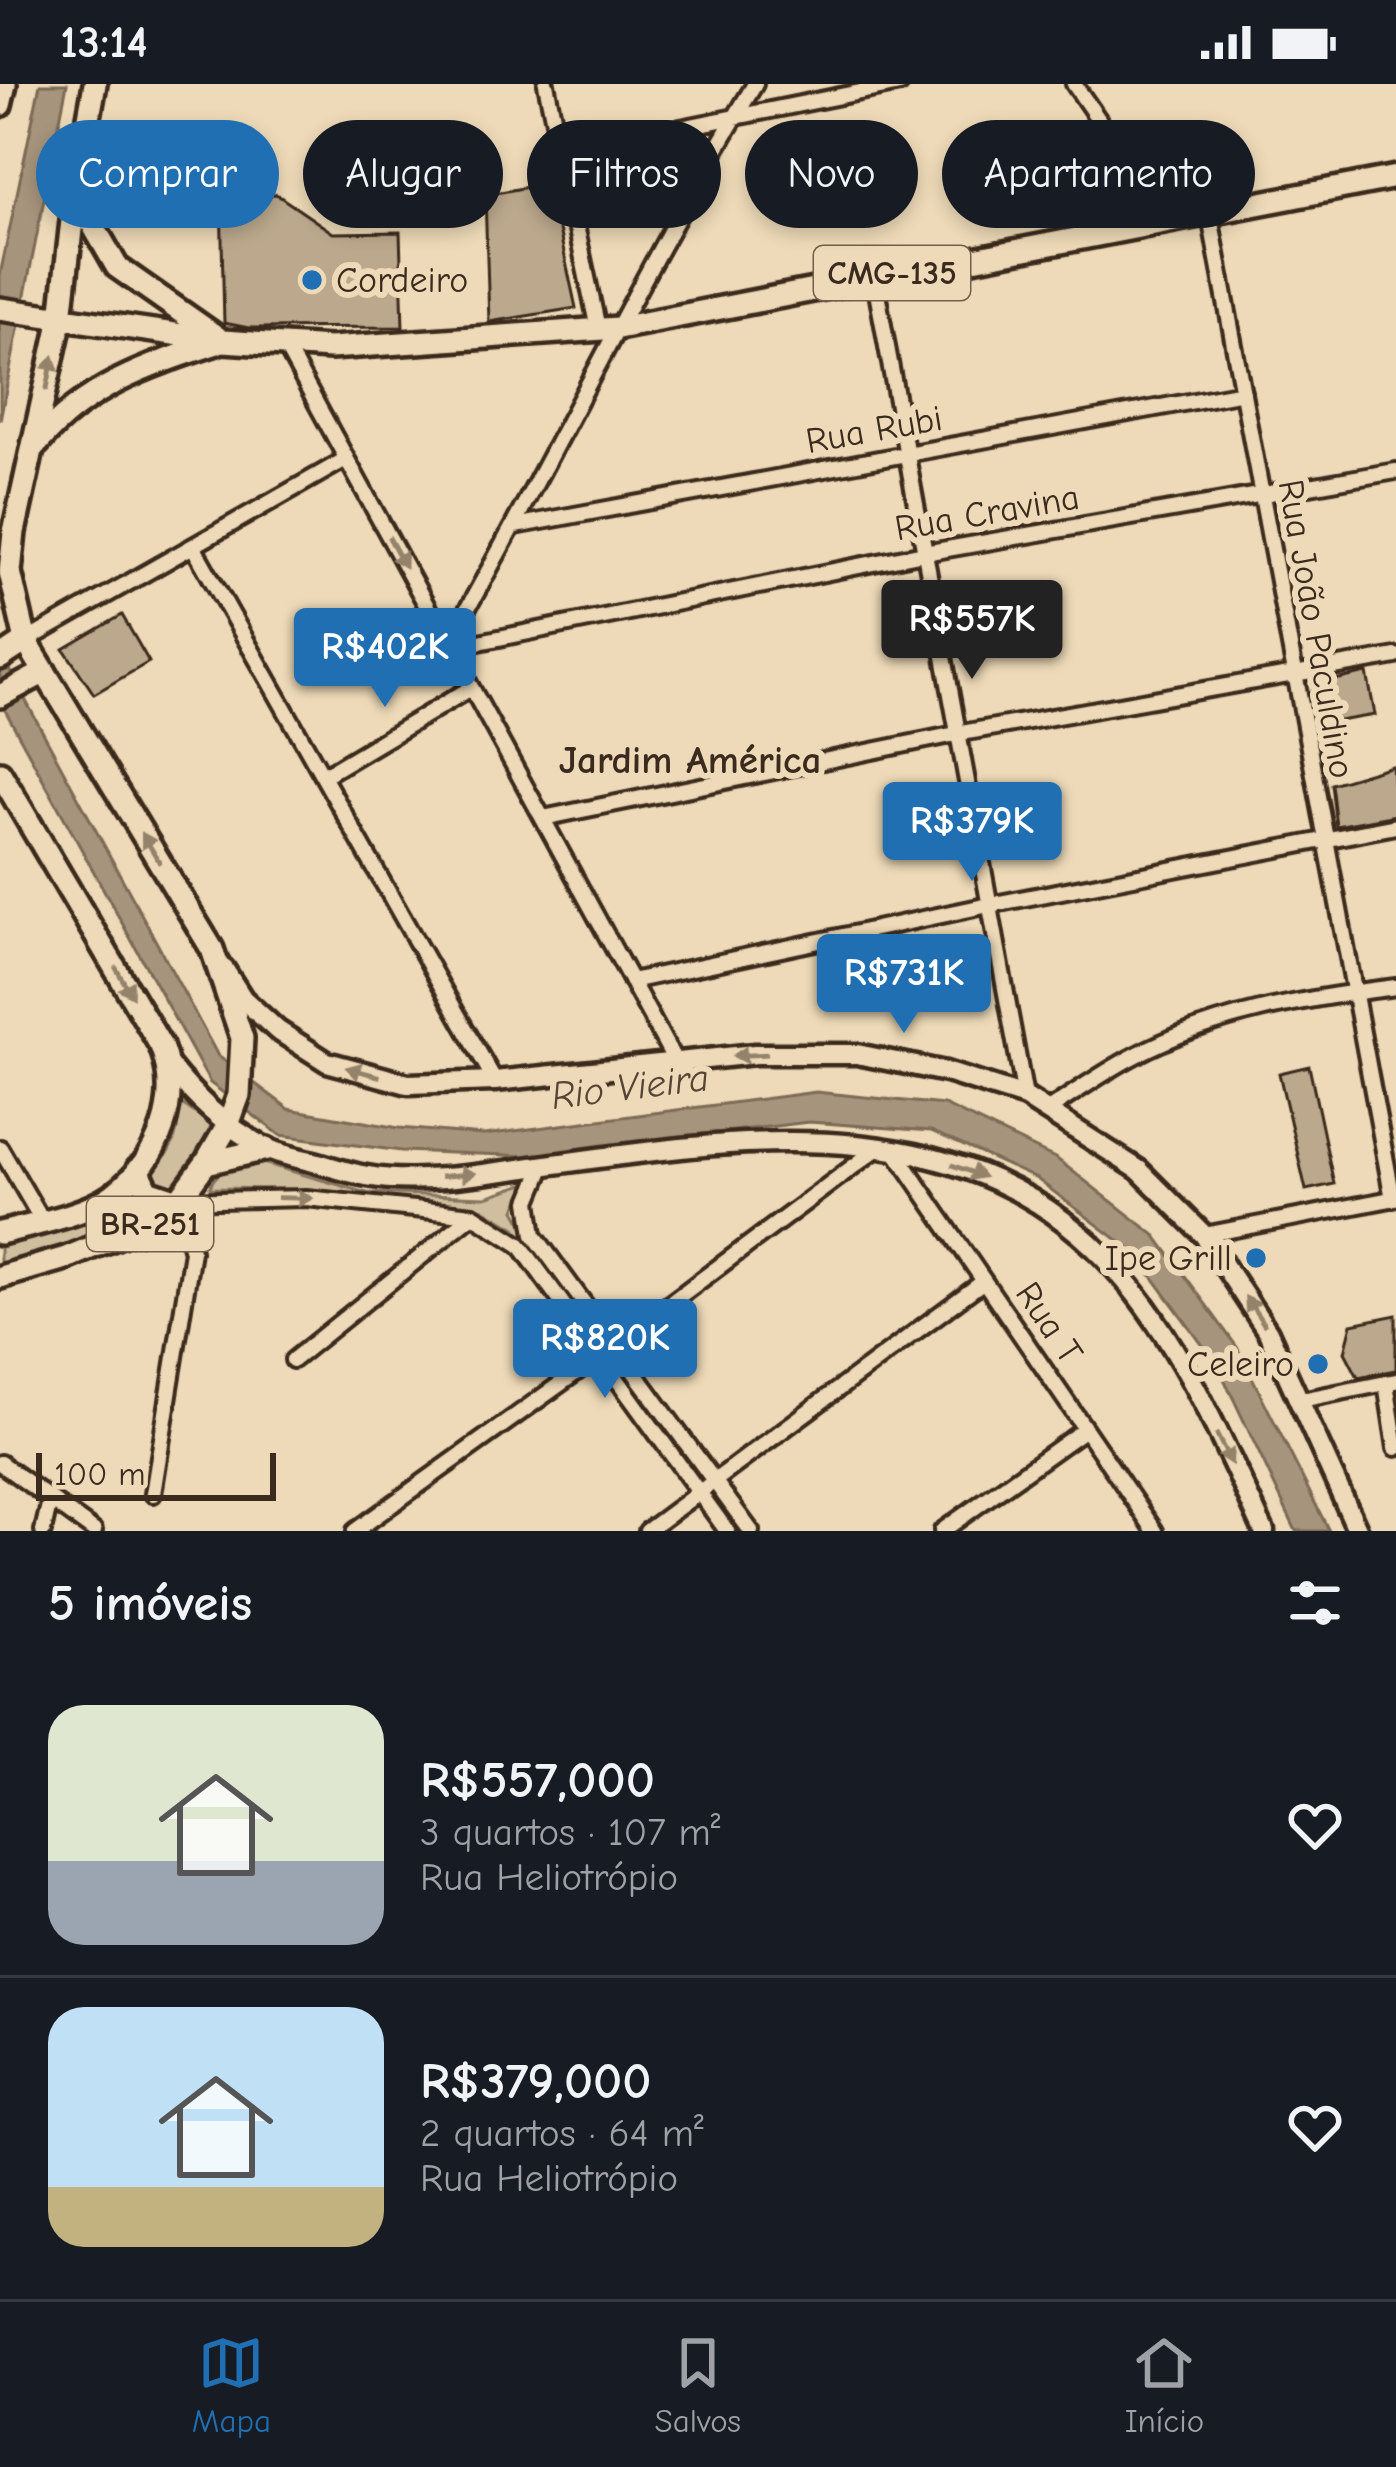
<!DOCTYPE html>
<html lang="pt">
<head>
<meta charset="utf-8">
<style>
  body { margin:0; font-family:"Comic Neue",sans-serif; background:#20242c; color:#f1f3f6; height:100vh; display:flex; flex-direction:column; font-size:45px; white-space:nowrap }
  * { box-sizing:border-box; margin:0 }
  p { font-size:39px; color:#9ea1a6 }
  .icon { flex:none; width:66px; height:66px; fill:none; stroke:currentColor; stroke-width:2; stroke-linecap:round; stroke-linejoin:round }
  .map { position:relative; height:1447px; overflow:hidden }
  .details { display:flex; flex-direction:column; background:#171b24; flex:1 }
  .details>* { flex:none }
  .hud { position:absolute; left:36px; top:36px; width:1326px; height:108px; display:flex; gap:24px }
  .scale { position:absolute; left:36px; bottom:30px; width:240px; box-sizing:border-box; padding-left:12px; border:6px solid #3b2a1e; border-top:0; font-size:33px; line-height:42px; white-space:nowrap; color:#3b2a1e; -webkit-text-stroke:9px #eedab8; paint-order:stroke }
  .price { position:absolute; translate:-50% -102px; padding:0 27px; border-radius:12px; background:#1f6fb2; color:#fff; font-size:39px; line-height:78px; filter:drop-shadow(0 3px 6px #0008) }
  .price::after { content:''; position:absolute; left:50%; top:72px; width:36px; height:27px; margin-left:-18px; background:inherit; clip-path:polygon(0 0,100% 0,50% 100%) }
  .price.selected { background:#222; color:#fff }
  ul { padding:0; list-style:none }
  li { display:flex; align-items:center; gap:36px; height:300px; padding:0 48px }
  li+li { border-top:3px solid #363941 }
  li span { display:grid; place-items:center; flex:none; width:336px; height:240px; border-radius:36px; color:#555 }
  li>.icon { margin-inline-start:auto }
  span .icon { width:144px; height:144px; fill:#fffc; stroke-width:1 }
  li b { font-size:51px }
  h2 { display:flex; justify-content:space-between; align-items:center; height:144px; padding:0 48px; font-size:51px }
  .pill { padding:0 42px; border-radius:54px; background:#171b24; box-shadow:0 6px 18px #0003; font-size:42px; line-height:108px }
  .pill.selected { background:#1f6fb2; color:#fff }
  .status { display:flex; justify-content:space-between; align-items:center; height:84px; padding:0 60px; background:#171b24; direction:ltr }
  .status svg { height:33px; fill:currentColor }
  .menu { display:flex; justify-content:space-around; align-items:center; height:168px; border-top:3px solid #363941; background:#171b24; font-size:33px; color:#9ea1a6 }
  .menu a { display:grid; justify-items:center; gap:6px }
  .menu .selected { color:#1f6fb2 }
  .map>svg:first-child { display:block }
  .green { fill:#d0be9f; stroke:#86745e; stroke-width:3 }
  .water { fill:#a7947c; stroke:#7c6a56; stroke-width:3 }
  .building { fill:#bca98d; stroke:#3b2a1e; stroke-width:3 }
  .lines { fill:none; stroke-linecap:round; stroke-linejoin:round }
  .street-casing { stroke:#3b2a1e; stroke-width:22 }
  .secondary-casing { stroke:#3b2a1e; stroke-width:27 }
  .primary-casing { stroke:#3b2a1e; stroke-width:30 }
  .street { stroke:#eedab8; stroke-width:14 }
  .secondary { stroke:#eedab8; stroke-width:18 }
  .primary { stroke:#eedab8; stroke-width:21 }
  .oneway { fill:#94826b }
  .poi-dot { fill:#1f6fb2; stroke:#eedab8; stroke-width:4.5 }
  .labels { text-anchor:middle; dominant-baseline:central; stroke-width:12; stroke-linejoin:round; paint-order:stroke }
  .shield { fill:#eedab8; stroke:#715f4c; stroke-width:3 }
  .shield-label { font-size:33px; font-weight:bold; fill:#3b2a1e }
  .poi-label { font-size:36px; fill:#3b2a1e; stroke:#eedab8; text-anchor:end }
  .street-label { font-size:36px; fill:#3b2a1e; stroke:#eedab8 }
  .neighbourhood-label { font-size:39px; font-weight:bold; fill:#3b2a1e; stroke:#eedab8 }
  .water-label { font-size:39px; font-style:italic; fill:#564436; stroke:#eedab8 }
</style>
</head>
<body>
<div class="status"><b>13:14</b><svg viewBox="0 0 49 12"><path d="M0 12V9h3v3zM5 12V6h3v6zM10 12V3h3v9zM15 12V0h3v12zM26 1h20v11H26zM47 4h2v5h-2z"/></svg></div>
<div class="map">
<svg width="1396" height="1447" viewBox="0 0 1396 1447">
  <rect width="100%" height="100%" fill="#eedab8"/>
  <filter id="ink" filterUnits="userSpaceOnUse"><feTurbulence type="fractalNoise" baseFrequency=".00833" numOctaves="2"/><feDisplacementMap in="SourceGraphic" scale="24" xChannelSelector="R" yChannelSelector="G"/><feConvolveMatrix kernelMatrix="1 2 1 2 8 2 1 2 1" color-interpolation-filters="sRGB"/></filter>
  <g filter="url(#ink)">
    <path class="green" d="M 179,1018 L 215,1043 L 192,1087 L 148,1132 L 142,1120 L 132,1114 C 159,1079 181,1067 179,1018 Z
      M 244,1079 L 263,1079 L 367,1109 L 486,1113 L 527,1099 L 515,1126 L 536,1164 L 533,1166 L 515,1144 L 483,1125 L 325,1112 L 289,1105 L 210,1104 C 214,1088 229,1084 244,1079 Z
      M 116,1124 L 122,1126 L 127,1139 L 60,1167 L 0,1181 L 0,1163 L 92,1135 Z"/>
    <path class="water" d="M 40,0 L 67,0 L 0,336 L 0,191 Z
      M 0,569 L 218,972 L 289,1025 L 399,1044 L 484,1051 L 816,1008 L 944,1021 L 1057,1075 L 1156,1152 L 1237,1263 L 1329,1447 L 1296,1447 L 1218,1282 L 1135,1169 L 1037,1095 L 931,1047 L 809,1038 L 527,1072 L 401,1067 L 280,1051 L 210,999 L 0,617 Z"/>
    <path class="building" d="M 549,99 L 576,224 L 489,238 L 485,111 Z
      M 276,110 L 333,149 L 400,148 L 403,243 L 249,244 L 224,239 L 221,113 Z
      M 122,531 L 149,578 L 94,610 L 64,565 Z
      M 1367,589 L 1375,631 L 1321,640 L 1312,601 Z
      M 1392,682 L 1396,731 L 1336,742 L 1331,700 Z
      M 1309,982 L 1334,1100 L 1306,1106 L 1279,989 Z
      M 1396,1231 L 1396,1286 L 1358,1293 L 1345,1268 L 1352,1240 Z"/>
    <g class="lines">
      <g class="street-casing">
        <path id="street" d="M 546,0 L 598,245
          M 1074,0 L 1167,135
          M 561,68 L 900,0
          M 1209,127 L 1393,1115
          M 874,192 L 1025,1013
          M 285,262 L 675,977
          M 515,442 L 1243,308
          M 194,464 L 495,997
          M 26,557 L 346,375
          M 447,561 C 553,376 644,182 755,0
          M 449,564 L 924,469 L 1396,387
          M 325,691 L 471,604
          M 543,734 L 956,650 L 1396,572
          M 631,897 L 989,821 L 1396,742
          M 1048,1026 C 1077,1007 1105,987 1136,971 C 1216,929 1307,914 1396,903
          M 0,1064 L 43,1138
          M 893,1064 L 1155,1447
          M 544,1081 L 529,1117 L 534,1151 L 751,1447
          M 1204,1151 L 1396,1114
          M 293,1276 L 473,1131
          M 1386,1299 L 1396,1364
          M 1301,1316 L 1396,1297
          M 0,1379 L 94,1447
          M 153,1410 L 192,1167 L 178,1117 L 306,1114 L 473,1131 L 520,1161 L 727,1447
          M 43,1447 L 50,1416
          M 355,1447 L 602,1270 L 878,1064
          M 647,1447 L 984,1197
          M 942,1447 L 1085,1345"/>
      </g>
      <g class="secondary-casing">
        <path id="secondary" d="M 224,885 L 243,915 L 277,946 L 327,978 L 408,1000 L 495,997 L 755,970 L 857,970 L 946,988 L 1025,1013 L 1139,1086 L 1204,1151 L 1268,1248 L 1358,1447
          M 168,980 C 195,1014 223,1041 262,1062 C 278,1071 297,1073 314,1078 C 332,1083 349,1089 367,1092 C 421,1102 493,1088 547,1081 C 745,1054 968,1018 1117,1187 C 1182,1260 1223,1359 1264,1447"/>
      </g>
      <g class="primary-casing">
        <path id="primary" d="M 0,21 L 5,0
          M 75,110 L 117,183 L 217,253
          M 0,225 L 223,257 L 330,264 L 618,244 L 1396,93
          M 38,359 C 86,302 148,282 217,259
          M 0,574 L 26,557
          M 0,612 L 45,588
          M 0,689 L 161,962 C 182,1016 160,1075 114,1110 C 88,1130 32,1141 0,1149
          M 206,1079 L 267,1065
          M 138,1085 L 148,1107 L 178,1117
          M 112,1112 L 135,1129 L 136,1148
          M 0,1193 L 66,1174 L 158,1136 L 178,1117 L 206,1079 L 228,1041 L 239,1011 L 242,954 L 212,865 L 26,557 L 10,488 L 14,448 L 61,234 L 75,110 L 95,0"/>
      </g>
      <use href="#street" class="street"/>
      <use href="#secondary" class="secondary"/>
      <use href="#primary" class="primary"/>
    </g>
    <defs><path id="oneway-solid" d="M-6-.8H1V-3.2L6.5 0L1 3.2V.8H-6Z" transform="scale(3)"/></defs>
    <g class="oneway">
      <use href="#oneway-solid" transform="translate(50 289) rotate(-79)"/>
      <use href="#oneway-solid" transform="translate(397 468) rotate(61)"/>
      <use href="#oneway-solid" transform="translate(151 764) rotate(-121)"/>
      <use href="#oneway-solid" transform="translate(124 898) rotate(60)"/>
      <use href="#oneway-solid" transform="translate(750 971) rotate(177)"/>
      <use href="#oneway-solid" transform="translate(363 988) rotate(-165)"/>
      <use href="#oneway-solid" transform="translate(968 1087) rotate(20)"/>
      <use href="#oneway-solid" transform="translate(458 1091) rotate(-5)"/>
      <use href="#oneway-solid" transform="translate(295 1114) rotate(1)"/>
      <use href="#oneway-solid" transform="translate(1255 1227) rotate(-124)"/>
      <use href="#oneway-solid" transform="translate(1224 1365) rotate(63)"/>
    </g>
  </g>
  <g class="poi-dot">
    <circle cx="312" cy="196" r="12"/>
    <circle cx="1256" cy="1174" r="12"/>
    <circle cx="1318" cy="1280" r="12"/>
  </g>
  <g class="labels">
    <g class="shield">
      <rect x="814" y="162" width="156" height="54" rx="9"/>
      <rect x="87" y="1113" width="126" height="54" rx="9"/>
    </g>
    <g class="shield-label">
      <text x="892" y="189">CMG-135</text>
      <text x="150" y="1140">BR-251</text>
    </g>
    <g class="poi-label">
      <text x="336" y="196" text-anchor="start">Cordeiro</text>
      <text x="1232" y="1174">Ipe Grill</text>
      <text x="1294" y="1280">Celeiro</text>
    </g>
    <g class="street-label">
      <text transform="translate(874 346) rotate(-10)">Rua Rubi</text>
      <text transform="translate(987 429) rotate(-10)">Rua Cravina</text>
      <text transform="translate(1316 545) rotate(80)">Rua João Paculdino</text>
      <text transform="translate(1049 1239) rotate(56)">Rua T</text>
    </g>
    <g class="neighbourhood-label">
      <text x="690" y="676">Jardim América</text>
    </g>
    <g class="water-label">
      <text transform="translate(630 1003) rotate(-7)">Rio Vieira</text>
    </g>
  </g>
</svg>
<div class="scale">100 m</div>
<b class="price selected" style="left:972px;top:598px">R$557K</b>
<b class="price" style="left:385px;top:626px">R$402K</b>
<b class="price" style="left:972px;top:800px">R$379K</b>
<b class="price" style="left:904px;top:952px">R$731K</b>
<b class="price" style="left:605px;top:1317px">R$820K</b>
<div class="hud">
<a class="pill selected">Comprar</a>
<a class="pill">Alugar</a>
<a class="pill">Filtros</a>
<a class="pill">Novo</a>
<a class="pill">Apartamento</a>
</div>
</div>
<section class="details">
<h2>5 imóveis<svg class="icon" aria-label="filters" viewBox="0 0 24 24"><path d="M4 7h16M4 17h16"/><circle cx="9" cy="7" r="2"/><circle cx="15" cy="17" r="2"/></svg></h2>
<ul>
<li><span style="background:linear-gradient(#dfe7d0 65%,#9aa5b1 0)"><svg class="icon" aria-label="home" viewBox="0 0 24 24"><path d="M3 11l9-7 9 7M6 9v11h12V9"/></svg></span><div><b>R$557,000</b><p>3 quartos · 107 m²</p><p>Rua Heliotrópio</p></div><svg class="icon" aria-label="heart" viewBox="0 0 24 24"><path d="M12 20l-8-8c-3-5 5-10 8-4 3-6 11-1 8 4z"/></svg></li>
<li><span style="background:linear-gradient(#bfe0f5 75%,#c2b280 0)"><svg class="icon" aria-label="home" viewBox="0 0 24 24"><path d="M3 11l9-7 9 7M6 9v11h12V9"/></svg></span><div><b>R$379,000</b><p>2 quartos · 64 m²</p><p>Rua Heliotrópio</p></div><svg class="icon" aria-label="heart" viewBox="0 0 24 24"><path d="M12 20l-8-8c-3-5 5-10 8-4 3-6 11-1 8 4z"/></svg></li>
</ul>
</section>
<nav class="menu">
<a class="selected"><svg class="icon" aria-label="map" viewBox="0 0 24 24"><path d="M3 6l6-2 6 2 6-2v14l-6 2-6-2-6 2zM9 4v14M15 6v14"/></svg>Mapa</a>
<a><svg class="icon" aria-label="saved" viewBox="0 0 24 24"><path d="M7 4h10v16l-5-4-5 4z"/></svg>Salvos</a>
<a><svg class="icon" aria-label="home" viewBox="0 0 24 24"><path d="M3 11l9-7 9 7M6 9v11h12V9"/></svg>Início</a>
</nav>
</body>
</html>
